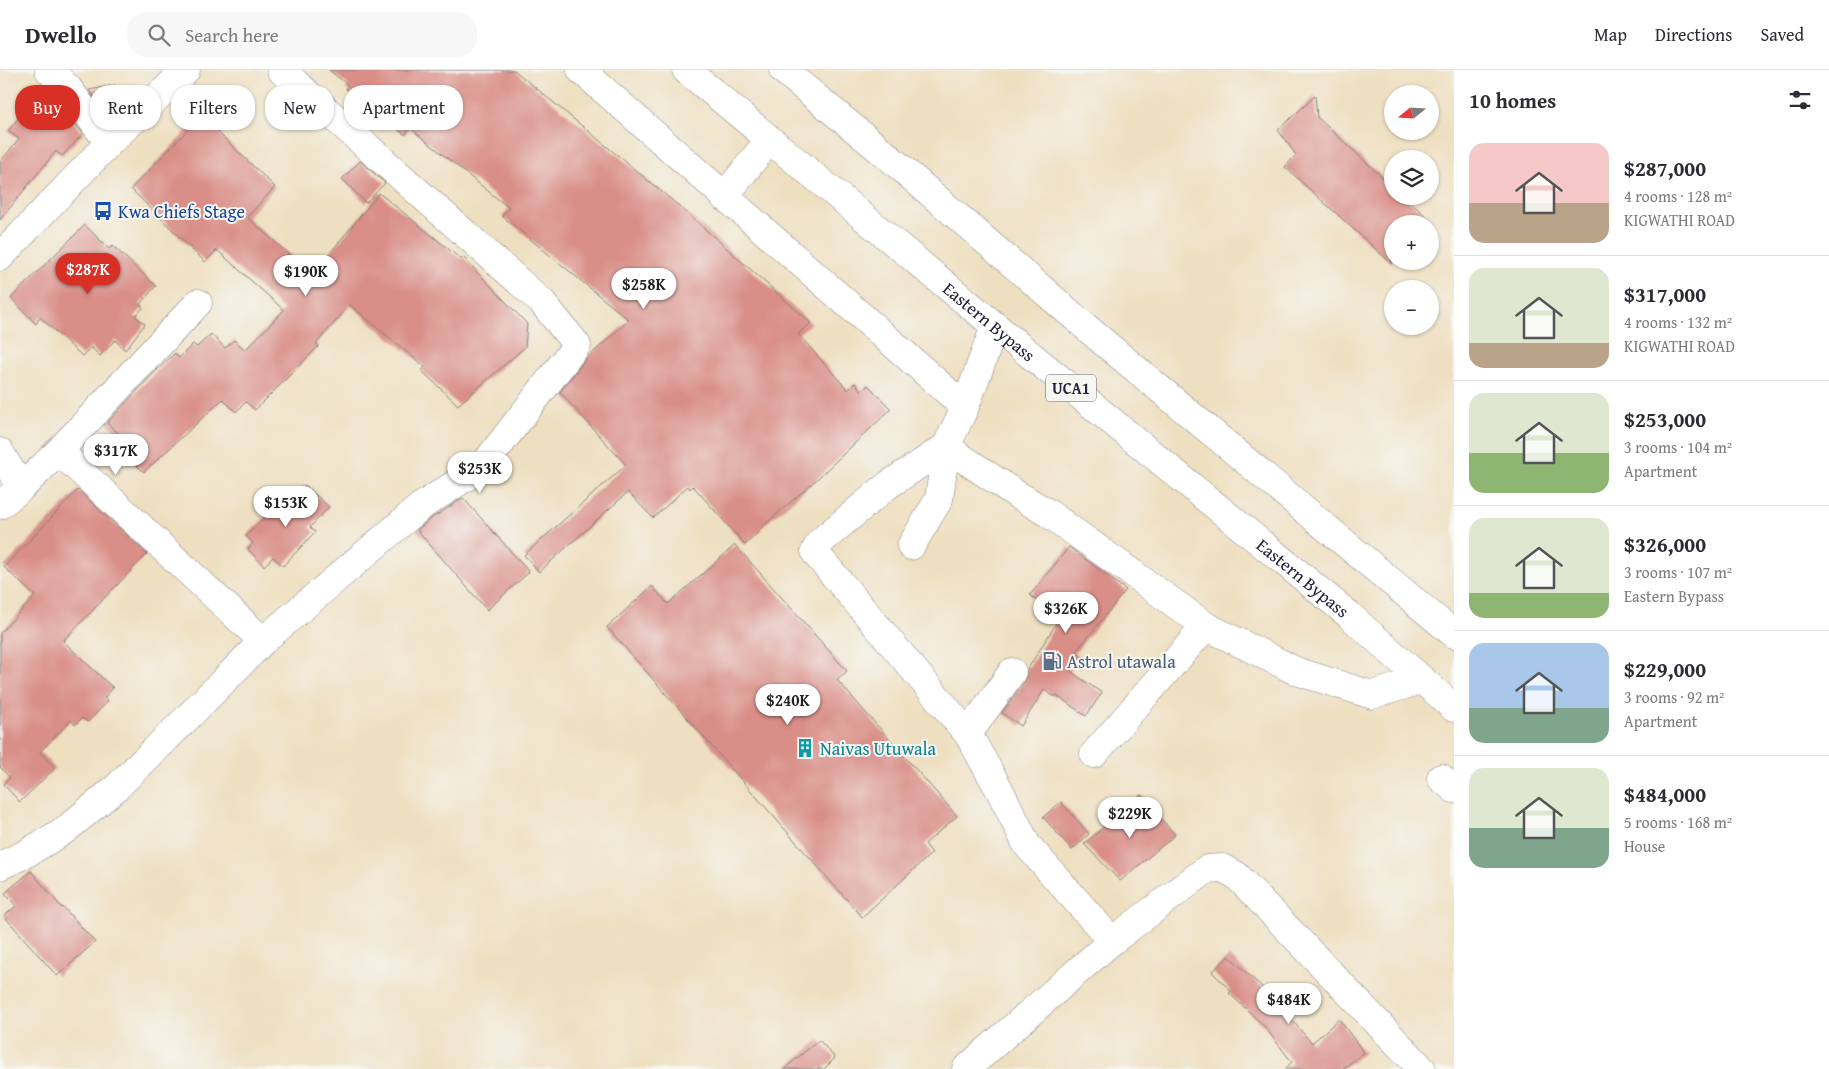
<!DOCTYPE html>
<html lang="en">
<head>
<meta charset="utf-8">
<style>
  body { margin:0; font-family:"Gentium Book Plus",serif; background:#f7f7f7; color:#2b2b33; height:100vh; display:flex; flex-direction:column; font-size:19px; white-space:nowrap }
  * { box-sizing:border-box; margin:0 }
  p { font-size:16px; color:#7c7c81 }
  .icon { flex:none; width:28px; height:28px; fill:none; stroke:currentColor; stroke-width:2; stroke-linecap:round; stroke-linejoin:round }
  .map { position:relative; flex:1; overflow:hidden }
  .sheet { display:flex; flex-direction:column; background:#fff; width:375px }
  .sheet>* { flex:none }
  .banner { position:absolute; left:15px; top:15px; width:475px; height:45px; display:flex; gap:10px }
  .needle { width:32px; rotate:252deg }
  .tools { position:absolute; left:1384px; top:15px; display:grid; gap:10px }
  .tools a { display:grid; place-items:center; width:55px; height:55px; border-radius:50%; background:#fff; box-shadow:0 1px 4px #0004; font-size:25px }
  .price { position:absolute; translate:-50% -42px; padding:0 11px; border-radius:18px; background:#fff; color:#222; font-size:16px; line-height:32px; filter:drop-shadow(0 1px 2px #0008) }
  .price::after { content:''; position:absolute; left:50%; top:30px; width:15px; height:11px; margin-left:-8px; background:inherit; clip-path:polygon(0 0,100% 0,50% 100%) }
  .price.selected { background:#d93025; color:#fff }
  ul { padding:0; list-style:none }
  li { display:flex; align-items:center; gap:15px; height:125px; padding:0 15px }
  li+li { border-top:1px solid #e1e1e2 }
  li span { display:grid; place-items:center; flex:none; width:140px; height:100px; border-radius:15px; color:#555 }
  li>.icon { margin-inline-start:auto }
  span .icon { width:60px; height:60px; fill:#fffc; stroke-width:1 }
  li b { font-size:21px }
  h2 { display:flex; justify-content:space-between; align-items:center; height:60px; padding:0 15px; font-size:21px }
  .tag { padding:0 18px; border-radius:20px; background:#fff; box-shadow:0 1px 4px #0004; font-size:18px; line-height:45px }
  .tag.selected { background:#d93025; color:#fff }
  header { display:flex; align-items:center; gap:30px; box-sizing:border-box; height:70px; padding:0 25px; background:#fff; border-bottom:1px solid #e1e1e2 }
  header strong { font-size:24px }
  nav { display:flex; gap:28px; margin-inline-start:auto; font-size:18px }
  .search { width:350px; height:45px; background:#f7f7f7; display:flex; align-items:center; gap:12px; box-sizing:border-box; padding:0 18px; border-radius:20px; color:#7c7c81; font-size:19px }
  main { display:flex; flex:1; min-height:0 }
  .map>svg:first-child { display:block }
  .building { fill:#d98e87 }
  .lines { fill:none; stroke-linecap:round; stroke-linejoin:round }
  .minor-casing { stroke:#88807e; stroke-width:29 }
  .major-casing { stroke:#88807e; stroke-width:29 }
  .minor { stroke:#fff; stroke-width:28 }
  .major { stroke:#fff; stroke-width:28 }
  .labels { text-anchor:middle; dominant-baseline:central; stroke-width:4; stroke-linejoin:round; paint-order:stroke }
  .shield { fill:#f6f6f2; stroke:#626272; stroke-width:1 }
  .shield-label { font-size:16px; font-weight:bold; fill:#22223b }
  .transit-label { font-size:18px; fill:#164399; stroke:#f6f6f2; text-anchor:start }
  .street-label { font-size:18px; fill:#22223b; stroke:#f6f6f2 }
  .service-label { font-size:18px; fill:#4e5e75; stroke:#f6f6f2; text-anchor:start }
  .culture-label { font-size:18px; fill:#0d838f; stroke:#f6f6f2; text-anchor:start }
</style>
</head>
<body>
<header>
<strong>Dwello</strong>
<div class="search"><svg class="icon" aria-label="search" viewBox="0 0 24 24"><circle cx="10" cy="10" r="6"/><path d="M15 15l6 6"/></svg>Search here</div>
<nav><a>Map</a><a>Directions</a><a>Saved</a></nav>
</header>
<main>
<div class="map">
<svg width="1454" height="999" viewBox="0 0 1454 999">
  <rect width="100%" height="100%" fill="#f6f6f2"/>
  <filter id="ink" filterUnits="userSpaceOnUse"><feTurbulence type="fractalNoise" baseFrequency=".02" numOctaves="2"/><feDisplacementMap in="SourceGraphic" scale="10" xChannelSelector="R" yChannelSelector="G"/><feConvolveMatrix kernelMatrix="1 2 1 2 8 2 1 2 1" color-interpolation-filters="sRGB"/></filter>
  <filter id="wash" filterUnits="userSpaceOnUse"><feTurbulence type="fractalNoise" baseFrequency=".0096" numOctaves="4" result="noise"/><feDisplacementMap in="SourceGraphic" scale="20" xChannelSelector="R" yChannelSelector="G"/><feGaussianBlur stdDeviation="1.12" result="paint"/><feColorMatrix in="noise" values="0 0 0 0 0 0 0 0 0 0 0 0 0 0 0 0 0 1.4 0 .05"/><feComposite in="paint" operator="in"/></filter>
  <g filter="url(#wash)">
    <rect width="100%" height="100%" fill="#eedfc0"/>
    <g id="blocks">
      <path class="building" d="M 329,0 L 514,0 L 679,136 L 811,253 L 798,264 L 848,320 L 855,313 L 862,321 L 868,315 L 891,339 L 817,409 L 761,458 L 762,459 L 745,475 L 693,416 L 690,419 L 688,416 L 653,448 L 628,422 L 539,502 L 524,485 L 626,395 L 560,322 L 585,290 L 629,250 L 502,146 L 509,138 L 410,58 L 405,65 L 346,19 L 348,15 Z
        M 115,15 L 98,33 L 89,20 Z
        M 1315,26 L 1317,47 L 1392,116 L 1392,126 L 1404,126 L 1434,154 L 1392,154 L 1392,194 L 1285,97 L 1296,85 L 1278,60 Z
        M 55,27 L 83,64 L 62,86 L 56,81 L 0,150 L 0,92 L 19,69 L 8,61 L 30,33 Z
        M 201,46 L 275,117 L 247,147 L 312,205 L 379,123 L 461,189 L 463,187 L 527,254 L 525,277 L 458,335 L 422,301 L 425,297 L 350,235 L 316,274 L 319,276 L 255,340 L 246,332 L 236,342 L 223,329 L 144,402 L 118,380 L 126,370 L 107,353 L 154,303 L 175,283 L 179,288 L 193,274 L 197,277 L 211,264 L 225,278 L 234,270 L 245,280 L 284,240 L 217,180 L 205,192 L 131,119 Z
        M 360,91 L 385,113 L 366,133 L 342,109 Z
        M 85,155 L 109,179 L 113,176 L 156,216 L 140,234 L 143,238 L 135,246 L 145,254 L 125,280 L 115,270 L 100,286 L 91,277 L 82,286 L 40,247 L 36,254 L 11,228 Z
        M 305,415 L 329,437 L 310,457 L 315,462 L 283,496 L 273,487 L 264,496 L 248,479 L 253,473 L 246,466 L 282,430 L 286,434 Z
        M 78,420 L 147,484 L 63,571 L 113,618 L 104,628 L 108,631 L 88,652 L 82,648 L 75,655 L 71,650 L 40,682 L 55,698 L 20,732 L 3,714 L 10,708 L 0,697 L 0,563 L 35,526 L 4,497 Z
        M 463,428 L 529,502 L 487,540 L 417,460 L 429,450 Z
        M 735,475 L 847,601 L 837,610 L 957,746 L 925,774 L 932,783 L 862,847 L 607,557 L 652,516 L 668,534 Z
        M 1069,477 L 1126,520 L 1075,583 L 1080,586 L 1070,601 L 1102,623 L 1086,646 L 1056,625 L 1055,627 L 1044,620 L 1021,656 L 1002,643 L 1025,611 L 1027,600 L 1059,549 L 1030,525 Z
        M 1141,725 L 1175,765 L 1120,811 L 1084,774 Z
        M 1061,732 L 1089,764 L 1072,780 L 1043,747 Z
        M 31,801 L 62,838 L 63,837 L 95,872 L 57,906 L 4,846 L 16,836 L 5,823 Z
        M 1229,886 L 1265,920 L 1312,973 L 1339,949 L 1364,983 L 1342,999 L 1285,999 L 1292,992 L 1264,956 L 1229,923 L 1231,921 L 1212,902 Z
        M 819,970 L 835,988 L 824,999 L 784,999 Z"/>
    </g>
  </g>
  <g filter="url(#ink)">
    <use href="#blocks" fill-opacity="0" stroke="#88807e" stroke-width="1"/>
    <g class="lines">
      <g class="minor-casing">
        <path id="minor" d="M 49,0 L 68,18 L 109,73
          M 581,0 L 965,337
          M 724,127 L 769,70
          M 0,187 L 109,73 L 186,0
          M 198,233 L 59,381 L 263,571
          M 995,256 L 965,337 L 946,377 L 1016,424 L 1048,443 L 1206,556 L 1296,601 L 1372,625 L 1421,610
          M 946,377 L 888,415 L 820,472 L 815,481 L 817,485 L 968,664 L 1012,602
          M 0,382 L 21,418
          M 0,435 L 21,418 L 59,381
          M 911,476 L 939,429 L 946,377
          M 968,664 L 999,719 L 1027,775 L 1112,871
          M 1094,684 L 1206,556
          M 1441,708 L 1454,719
          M 0,796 L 27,783 L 65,760 L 116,718 L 191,644 L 263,571 L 420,437 L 483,396 L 577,275 L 542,232 L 281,0
          M 966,999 L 1112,871 L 1207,799 L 1222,798 L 1236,805 L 1422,999"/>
      </g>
      <g class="major-casing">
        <g id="major">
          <path id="s1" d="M 686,0 L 995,256 L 1348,544 L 1454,638"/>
          <path d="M 783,0 L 885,84 L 1101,270 L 1454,564"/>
        </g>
      </g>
      <use href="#minor" class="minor"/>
      <use href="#major" class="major"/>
    </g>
  </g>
  <defs>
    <g id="bus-bare" transform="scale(1.5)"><path d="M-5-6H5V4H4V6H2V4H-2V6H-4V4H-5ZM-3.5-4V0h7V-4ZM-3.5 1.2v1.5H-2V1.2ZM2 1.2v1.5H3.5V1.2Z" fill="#1a4fb4" stroke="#f6f6f2" stroke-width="2.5" paint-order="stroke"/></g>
    <g id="fuel-bare" transform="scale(1.5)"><path d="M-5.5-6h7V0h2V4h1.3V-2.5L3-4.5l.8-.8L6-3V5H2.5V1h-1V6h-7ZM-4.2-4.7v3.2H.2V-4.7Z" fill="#5c6f8a" stroke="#f6f6f2" stroke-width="2.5" paint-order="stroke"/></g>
    <g id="building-bare" transform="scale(1.5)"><path d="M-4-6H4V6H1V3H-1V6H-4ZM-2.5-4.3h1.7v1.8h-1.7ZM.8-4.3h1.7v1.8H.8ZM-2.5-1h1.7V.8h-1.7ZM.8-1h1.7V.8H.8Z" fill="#0f9aa8" stroke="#f6f6f2" stroke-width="2.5" paint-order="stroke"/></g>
  </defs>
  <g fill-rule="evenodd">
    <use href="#bus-bare" x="103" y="141"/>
    <use href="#fuel-bare" x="1052" y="591"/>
    <use href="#building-bare" x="805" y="678"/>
  </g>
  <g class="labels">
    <rect class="shield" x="1046" y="304.5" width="50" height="27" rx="4"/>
    <g class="shield-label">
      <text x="1071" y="318">UCA1</text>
    </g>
    <g class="transit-label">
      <text x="118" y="141">Kwa Chiefs Stage</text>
    </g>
    <g class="street-label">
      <text stroke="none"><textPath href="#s1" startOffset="394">Eastern Bypass</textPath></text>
      <text stroke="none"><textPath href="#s1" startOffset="799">Eastern Bypass</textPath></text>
    </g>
    <g class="service-label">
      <text x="1067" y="591">Astrol utawala</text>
    </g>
    <g class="culture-label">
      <text x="820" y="678">Naivas Utuwala</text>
    </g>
  </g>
</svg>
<div class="tools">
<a><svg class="needle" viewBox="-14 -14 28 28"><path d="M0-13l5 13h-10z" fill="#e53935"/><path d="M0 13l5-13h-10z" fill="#7c7c81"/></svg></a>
<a><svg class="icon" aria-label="layers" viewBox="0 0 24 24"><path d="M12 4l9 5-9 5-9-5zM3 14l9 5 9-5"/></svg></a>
<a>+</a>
<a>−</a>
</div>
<b class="price selected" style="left:88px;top:225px">$287K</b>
<b class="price" style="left:306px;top:227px">$190K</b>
<b class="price" style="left:644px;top:240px">$258K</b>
<b class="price" style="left:116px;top:406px">$317K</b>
<b class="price" style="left:480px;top:424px">$253K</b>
<b class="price" style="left:286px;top:458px">$153K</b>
<b class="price" style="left:1066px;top:564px">$326K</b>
<b class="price" style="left:788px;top:656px">$240K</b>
<b class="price" style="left:1130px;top:769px">$229K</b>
<b class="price" style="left:1289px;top:955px">$484K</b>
<div class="banner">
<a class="tag selected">Buy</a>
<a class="tag">Rent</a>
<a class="tag">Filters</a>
<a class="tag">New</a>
<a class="tag">Apartment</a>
</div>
</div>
<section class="sheet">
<h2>10 homes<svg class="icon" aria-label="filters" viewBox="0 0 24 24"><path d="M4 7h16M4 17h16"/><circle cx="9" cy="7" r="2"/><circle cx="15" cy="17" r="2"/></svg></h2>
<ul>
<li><span style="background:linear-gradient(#f6c9c9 60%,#b9a48a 0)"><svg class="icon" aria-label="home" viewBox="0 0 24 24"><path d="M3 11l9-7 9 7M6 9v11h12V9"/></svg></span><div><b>$287,000</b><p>4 rooms · 128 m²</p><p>KIGWATHI ROAD</p></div></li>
<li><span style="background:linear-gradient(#dfe7d0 75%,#b9a48a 0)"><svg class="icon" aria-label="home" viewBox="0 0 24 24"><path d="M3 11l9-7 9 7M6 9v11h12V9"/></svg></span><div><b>$317,000</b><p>4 rooms · 132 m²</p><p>KIGWATHI ROAD</p></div></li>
<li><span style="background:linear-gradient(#dfe7d0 60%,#8fb573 0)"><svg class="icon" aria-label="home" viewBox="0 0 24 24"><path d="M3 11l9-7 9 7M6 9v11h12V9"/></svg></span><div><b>$253,000</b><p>3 rooms · 104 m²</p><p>Apartment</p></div></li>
<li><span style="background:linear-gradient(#dfe7d0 75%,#8fb573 0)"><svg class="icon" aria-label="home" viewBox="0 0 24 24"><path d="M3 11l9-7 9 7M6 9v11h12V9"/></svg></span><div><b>$326,000</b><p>3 rooms · 107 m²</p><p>Eastern Bypass</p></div></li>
<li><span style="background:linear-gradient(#a9c7e8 65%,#7fa58c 0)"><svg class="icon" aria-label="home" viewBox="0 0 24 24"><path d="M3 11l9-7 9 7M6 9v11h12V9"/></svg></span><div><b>$229,000</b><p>3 rooms · 92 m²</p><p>Apartment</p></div></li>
<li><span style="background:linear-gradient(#dfe7d0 60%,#7fa58c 0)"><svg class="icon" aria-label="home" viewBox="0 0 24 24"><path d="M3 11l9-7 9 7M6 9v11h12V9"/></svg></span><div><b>$484,000</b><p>5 rooms · 168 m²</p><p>House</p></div></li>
</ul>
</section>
</main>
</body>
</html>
